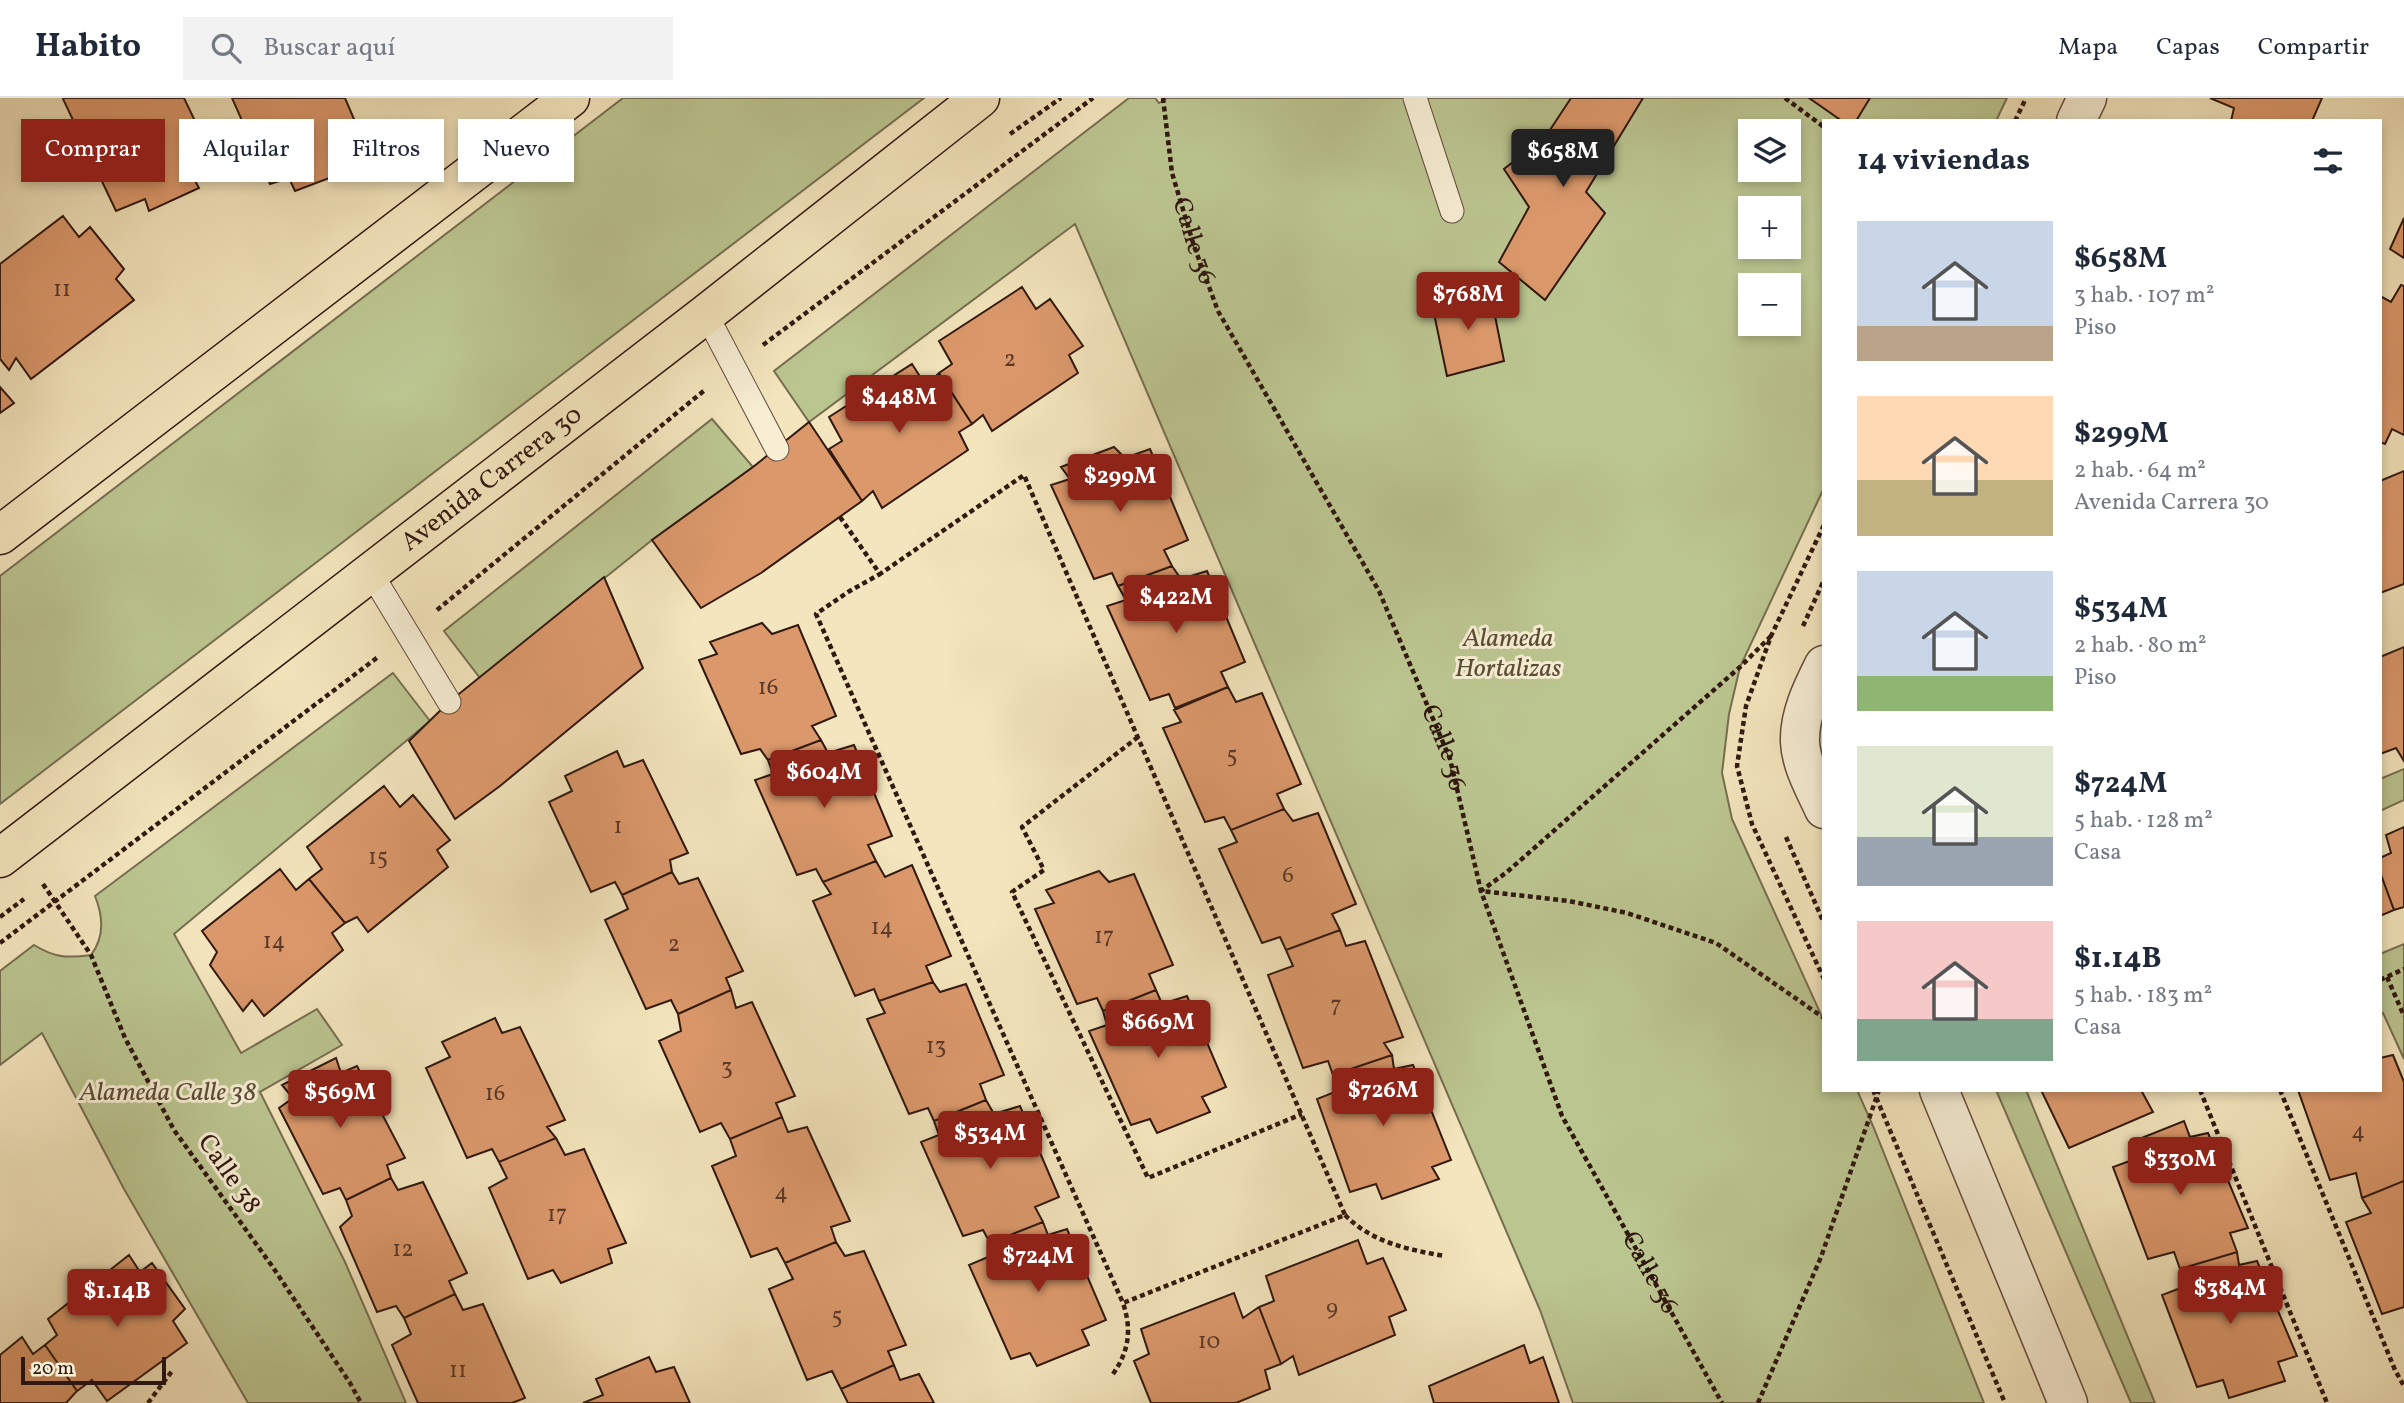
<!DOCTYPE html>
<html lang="es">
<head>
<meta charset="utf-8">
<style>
  body { margin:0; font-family:Vollkorn,serif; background:#f2f2f3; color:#1f2937; height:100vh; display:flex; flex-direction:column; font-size:26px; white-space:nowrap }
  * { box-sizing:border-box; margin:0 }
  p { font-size:23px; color:#747a83 }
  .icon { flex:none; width:38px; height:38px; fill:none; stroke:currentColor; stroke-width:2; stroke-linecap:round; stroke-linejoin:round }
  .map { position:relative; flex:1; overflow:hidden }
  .sheet { position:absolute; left:1822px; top:21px; width:560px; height:973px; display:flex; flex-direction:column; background:#fff; border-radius:0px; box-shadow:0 4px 10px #0003 }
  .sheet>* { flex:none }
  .banner { position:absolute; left:21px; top:21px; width:665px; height:63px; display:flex; gap:14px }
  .controls { position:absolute; left:1738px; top:21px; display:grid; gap:14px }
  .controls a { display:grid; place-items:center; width:63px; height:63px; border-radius:0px; background:#fff; box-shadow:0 4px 10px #0003; font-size:35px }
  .scale { position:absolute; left:21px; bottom:18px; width:145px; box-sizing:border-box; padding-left:7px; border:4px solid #311810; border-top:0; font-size:19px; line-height:24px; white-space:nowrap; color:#311810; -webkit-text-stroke:5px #f7eed4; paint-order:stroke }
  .price { position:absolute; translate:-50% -60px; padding:0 16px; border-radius:7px; background:#8f2418; color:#fff; font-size:23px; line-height:46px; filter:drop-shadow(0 2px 4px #0008) }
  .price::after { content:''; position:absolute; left:50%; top:42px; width:21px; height:16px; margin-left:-10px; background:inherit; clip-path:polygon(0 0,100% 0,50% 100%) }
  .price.selected { background:#222; color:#fff }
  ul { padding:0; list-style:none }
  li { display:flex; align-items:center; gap:21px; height:175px; padding:0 35px }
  li span { display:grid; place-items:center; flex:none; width:196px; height:140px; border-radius:0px; color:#555 }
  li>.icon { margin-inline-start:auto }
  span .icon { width:84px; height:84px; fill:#fffc; stroke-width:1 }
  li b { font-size:30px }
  h2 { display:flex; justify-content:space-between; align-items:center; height:84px; padding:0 35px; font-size:30px }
  .tag { padding:0 24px; border-radius:0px; background:#fff; box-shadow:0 4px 10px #0003; font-size:24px; line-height:63px }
  .tag.selected { background:#8f2418; color:#fff }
  header { display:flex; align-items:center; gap:42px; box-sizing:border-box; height:98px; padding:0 35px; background:#fff; border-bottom:2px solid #e0e1e3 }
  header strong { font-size:33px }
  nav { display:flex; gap:38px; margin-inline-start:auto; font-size:24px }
  .search { width:490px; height:63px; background:#f2f2f3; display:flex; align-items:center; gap:18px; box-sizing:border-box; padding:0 24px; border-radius:0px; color:#747a83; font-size:26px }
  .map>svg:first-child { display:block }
  .green { fill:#bbc590; stroke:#766e50; stroke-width:2; fill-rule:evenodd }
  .building { fill:#db986b; stroke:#311810; stroke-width:2 }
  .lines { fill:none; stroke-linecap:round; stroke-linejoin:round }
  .service-casing { stroke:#624b3b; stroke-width:25 }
  .minor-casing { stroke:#624b3b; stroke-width:41 }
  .primary-casing { stroke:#311810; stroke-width:41 }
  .path { stroke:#311810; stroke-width:4.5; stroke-dasharray:5 3.5; stroke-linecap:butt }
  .service { stroke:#f7eed4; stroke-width:23 }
  .minor { stroke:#f7eed4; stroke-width:38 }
  .primary { stroke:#f3e5bd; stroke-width:38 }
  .labels { text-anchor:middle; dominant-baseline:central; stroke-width:6; stroke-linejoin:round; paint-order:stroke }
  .number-label { font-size:23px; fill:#5c3827 }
  .street-label { font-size:26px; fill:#311810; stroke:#f7eed4 }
  .park-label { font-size:26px; font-style:italic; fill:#5a4c36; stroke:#f7eed4 }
</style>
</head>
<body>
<header>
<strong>Habito</strong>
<div class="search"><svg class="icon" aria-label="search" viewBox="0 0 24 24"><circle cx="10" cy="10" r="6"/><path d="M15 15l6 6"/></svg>Buscar aquí</div>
<nav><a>Mapa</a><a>Capas</a><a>Compartir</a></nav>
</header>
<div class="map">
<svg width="2404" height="1305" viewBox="0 0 2404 1305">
  <rect width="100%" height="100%" fill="#f3e5bd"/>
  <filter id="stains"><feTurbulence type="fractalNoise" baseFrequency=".00286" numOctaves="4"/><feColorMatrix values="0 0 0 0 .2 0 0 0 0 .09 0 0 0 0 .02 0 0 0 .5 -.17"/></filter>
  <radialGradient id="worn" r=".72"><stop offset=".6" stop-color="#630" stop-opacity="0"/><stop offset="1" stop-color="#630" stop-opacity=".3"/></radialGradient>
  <path class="green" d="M 623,0 L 924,0 L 0,706 L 0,478 Z
    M 1129,0 L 1155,0 L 1159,5 L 1167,0 L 2007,0 L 1996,23 L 1824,23 L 1823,392 L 1740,569 L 1729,616 L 1722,675 L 1732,721 L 1823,921 L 1824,992 L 1857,992 L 1873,1028 L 1984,1305 L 1573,1305 L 1540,1212 L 1075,126 L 809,324 L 774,273 ZM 1750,33 L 1788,33 L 1788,72 L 1750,72 ZM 1750,110 L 1788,110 L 1788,149 L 1750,149 ZM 1750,187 L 1788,187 L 1788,226 L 1750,226 Z
    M 712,321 L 753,369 L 652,442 L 480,580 L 444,533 Z
    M 393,575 L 430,623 L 174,836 L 241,955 L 317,911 L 342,947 L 260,994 L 345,1164 L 406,1305 L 248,1305 L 124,1091 L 42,935 L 0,967 L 0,873 L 34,847 C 55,860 67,860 91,857 C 105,839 103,818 95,798 Z
    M 2404,671 L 2404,702 L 2380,713 L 2380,681 Z
    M 2404,846 L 2404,961 L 2383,915 L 2380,916 L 2380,856 Z
    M 1996,992 L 2026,992 L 2155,1305 L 2131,1305 Z"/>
  <path class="building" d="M 65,0 L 184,0 L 217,69 L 193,79 L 199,90 L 149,113 L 145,101 L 116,113 L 63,1 Z
    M 232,0 L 345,0 L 365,47 L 341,57 L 348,73 L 295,93 L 289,80 L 270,86 Z
    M 1571,0 L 1643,0 L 1586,94 L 1605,115 L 1545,202 L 1499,164 L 1529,109 L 1504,71 L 1546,38 Z
    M 1809,0 L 1870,0 L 1856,23 L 1842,23 Z
    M 2210,0 L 2322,0 L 2312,23 L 2231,23 L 2234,10 Z
    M 63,118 L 79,139 L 90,129 L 124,171 L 116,181 L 134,202 L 31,281 L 16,260 L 9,272 L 0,261 L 0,166 Z
    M 2404,120 L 2404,160 L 2390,151 Z
    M 2401,187 L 2404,188 L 2404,337 L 2392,331 L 2385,346 L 2380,344 L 2380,198 L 2391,204 Z
    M 1489,188 L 1504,263 L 1447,278 L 1432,206 Z
    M 1022,189 L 1036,211 L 1050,201 L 1083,248 L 1069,257 L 1078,275 L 992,333 L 983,317 L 972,326 L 939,275 L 952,266 L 939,243 Z
    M 912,266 L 926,288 L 939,275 L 972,326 L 959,334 L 968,352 L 882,410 L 873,393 L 862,403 L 829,351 L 842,343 L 829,319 Z
    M 0,289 L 14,305 L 0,315 Z
    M 809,324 L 862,403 L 761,475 L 701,510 L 652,442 L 753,369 Z
    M 1114,349 L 1125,360 L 1150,351 L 1188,442 L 1164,452 L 1172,468 L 1118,488 L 1112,475 L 1094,481 L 1051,387 L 1070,381 L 1061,369 Z
    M 2404,373 L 2404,486 L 2380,495 L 2380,383 Z
    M 1172,468 L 1181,481 L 1207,473 L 1245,564 L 1221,574 L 1228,589 L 1175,610 L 1169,596 L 1150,602 L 1107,508 L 1126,502 L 1118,488 Z
    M 604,479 L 643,570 L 500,688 L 455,721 L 409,643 L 449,604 Z
    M 762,525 L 772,536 L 798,527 L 836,618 L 812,628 L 821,642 L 768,662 L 760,651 L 741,656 L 699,562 L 717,556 L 710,544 Z
    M 2404,549 L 2404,663 L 2396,650 L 2380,656 L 2380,559 Z
    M 1228,589 L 1236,604 L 1262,595 L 1301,686 L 1277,696 L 1284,711 L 1231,732 L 1224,719 L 1205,724 L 1163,630 L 1181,624 L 1174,612 Z
    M 821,642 L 828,655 L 854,647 L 892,738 L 868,747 L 876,763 L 823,784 L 816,771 L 797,777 L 755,682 L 773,676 L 768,662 Z
    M 617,653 L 624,669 L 643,662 L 688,755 L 670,762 L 672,774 L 622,797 L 615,784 L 591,794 L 549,704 L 572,693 L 565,678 Z
    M 384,688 L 400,709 L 413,697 L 450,742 L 437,752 L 448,769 L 368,834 L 357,819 L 345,825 L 309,781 L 322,771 L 307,749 Z
    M 1284,711 L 1293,723 L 1318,715 L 1356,806 L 1332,816 L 1340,832 L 1286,852 L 1280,839 L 1262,845 L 1219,751 L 1237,744 L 1231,732 Z
    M 2404,729 L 2404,809 L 2394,812 L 2380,774 L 2380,760 L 2391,755 L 2386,737 Z
    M 876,763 L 885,779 L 912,767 L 951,858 L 926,868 L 933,884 L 879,903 L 874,891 L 855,898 L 813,803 L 831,796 L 823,784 Z
    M 280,771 L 296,792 L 309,781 L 345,825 L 332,835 L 343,852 L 264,918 L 252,902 L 243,913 L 210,867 L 217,854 L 202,833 Z
    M 1099,773 L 1109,784 L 1134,776 L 1173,867 L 1149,876 L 1156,892 L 1103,913 L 1097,900 L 1077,906 L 1035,811 L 1054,805 L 1046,792 Z
    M 672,774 L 679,786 L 698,780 L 743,873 L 726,880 L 731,892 L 678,916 L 671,902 L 646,911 L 605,822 L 628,811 L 622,797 Z
    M 2380,774 L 2394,812 L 2380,818 Z
    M 1340,832 L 1346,848 L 1365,843 L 1403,939 L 1384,945 L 1392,957 L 1333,977 L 1328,963 L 1303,970 L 1268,877 L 1293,868 L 1286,852 Z
    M 933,884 L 940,894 L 966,886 L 1004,977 L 980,986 L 986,1002 L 934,1023 L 928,1010 L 909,1016 L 867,921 L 885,915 L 879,903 Z
    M 731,892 L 736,910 L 752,904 L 795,998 L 776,1005 L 782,1019 L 730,1041 L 721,1025 L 700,1034 L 659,943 L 681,933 L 678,916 Z
    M 1156,892 L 1162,906 L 1187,898 L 1226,989 L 1202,999 L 1210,1014 L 1157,1035 L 1150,1021 L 1131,1027 L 1089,933 L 1107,927 L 1103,913 Z
    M 495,920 L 502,935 L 520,929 L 565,1022 L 547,1029 L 556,1040 L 499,1064 L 492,1051 L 467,1060 L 426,970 L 450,959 L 442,944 Z
    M 1392,957 L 1394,971 L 1413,967 L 1451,1062 L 1432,1069 L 1439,1081 L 1382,1101 L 1376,1086 L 1350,1094 L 1317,1001 L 1340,992 L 1333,977 Z
    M 2393,957 L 2404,984 L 2404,1083 L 2362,1100 L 2356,1075 L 2330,1082 L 2298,992 L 2380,992 L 2380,960 Z
    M 336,960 L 341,975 L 357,968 L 405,1060 L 387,1067 L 391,1080 L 346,1102 L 340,1090 L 323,1096 L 279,1010 L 293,1000 L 282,987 Z
    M 2041,992 L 2141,992 L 2153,1014 L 2069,1050 Z
    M 986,1002 L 994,1016 L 1020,1008 L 1059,1099 L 1035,1109 L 1043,1124 L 990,1145 L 983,1132 L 963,1138 L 921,1044 L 939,1037 L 934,1023 Z
    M 782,1019 L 788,1034 L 807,1029 L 850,1123 L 831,1129 L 836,1144 L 785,1165 L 777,1150 L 751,1159 L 712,1068 L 736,1058 L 730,1041 Z
    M 2184,1023 L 2190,1039 L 2208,1035 L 2248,1130 L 2230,1135 L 2237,1154 L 2180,1171 L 2174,1154 L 2148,1161 L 2113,1069 L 2138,1060 L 2129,1045 Z
    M 556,1040 L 565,1057 L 584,1051 L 626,1145 L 608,1151 L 612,1165 L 561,1185 L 553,1172 L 528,1181 L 489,1090 L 507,1080 L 499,1064 Z
    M 391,1080 L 398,1092 L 423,1084 L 467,1175 L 449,1183 L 455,1196 L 404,1220 L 396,1208 L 377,1214 L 340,1129 L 352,1118 L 346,1102 Z
    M 2404,1083 L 2404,1209 L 2382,1216 L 2346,1124 L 2371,1115 L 2362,1100 Z
    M 1043,1124 L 1048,1137 L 1067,1131 L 1106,1222 L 1082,1232 L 1089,1247 L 1037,1268 L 1030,1255 L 1011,1261 L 969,1167 L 993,1157 L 990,1145 Z
    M 1358,1142 L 1367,1166 L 1383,1160 L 1406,1212 L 1389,1219 L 1395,1237 L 1299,1277 L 1293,1258 L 1281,1266 L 1259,1209 L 1274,1203 L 1266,1178 Z
    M 836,1144 L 845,1158 L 864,1153 L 906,1247 L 888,1253 L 894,1267 L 841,1291 L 832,1273 L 807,1282 L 769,1191 L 793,1181 L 785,1165 Z
    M 2237,1154 L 2239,1167 L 2257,1163 L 2297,1258 L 2278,1264 L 2285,1283 L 2229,1300 L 2223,1282 L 2197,1289 L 2162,1197 L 2186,1188 L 2180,1171 Z
    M 129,1157 L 140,1174 L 152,1165 L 185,1211 L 173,1223 L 187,1245 L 107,1303 L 92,1282 L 77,1293 L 45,1247 L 57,1237 L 48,1221 Z
    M 1234,1195 L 1243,1220 L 1259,1209 L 1281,1266 L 1265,1272 L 1270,1291 L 1236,1305 L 1151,1305 L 1134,1263 L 1149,1256 L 1141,1231 Z
    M 455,1196 L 463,1212 L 483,1206 L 525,1300 L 512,1305 L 418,1305 L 392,1247 L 411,1236 L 404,1220 Z
    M 22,1239 L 33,1256 L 45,1247 L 77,1293 L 66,1305 L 0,1305 L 0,1257 Z
    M 1524,1247 L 1530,1265 L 1543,1259 L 1559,1305 L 1434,1305 L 1429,1288 Z
    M 649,1259 L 656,1274 L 674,1269 L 690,1305 L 583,1305 L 603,1297 L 596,1281 Z
    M 894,1267 L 900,1282 L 919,1276 L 934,1305 L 848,1305 L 841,1291 Z"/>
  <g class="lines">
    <g class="service-casing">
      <path id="service" d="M 1415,0 L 1452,113
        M 706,216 L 777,351
        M 371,475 L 449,604"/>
    </g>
    <g class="minor-casing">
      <path id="minor" d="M 2076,23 L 2087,0
        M 1824,567 C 1812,591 1799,617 1800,644 C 1801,667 1815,691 1824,711
        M 1939,992 L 2068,1305"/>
    </g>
    <g class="primary-casing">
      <g id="primary">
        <path d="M 0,437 L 570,0"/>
        <path id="s2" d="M 0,760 L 706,216 L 980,0"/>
      </g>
    </g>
    <g class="path">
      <path id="s1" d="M 1163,0 L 1172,75 L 1194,148 L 1218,213 L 1379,493 L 1450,661 L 1481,793 L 1562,1018 L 1722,1305"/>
      <path d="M 1785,0 L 1824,29"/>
      <path d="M 2015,23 L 2026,0"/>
      <path d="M 1010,36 L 1061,0"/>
      <path d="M 763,247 L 1093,0"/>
      <path d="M 840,419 L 880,476 L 1024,377 L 1345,1117 L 1123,1205 L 816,516 L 848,494 L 880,476"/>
      <path d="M 1824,427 L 1771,538 L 1746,608 L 1737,668 L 1752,726 L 1824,881"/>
      <path d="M 437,512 L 706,291"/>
      <path d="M 1803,528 L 1824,482"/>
      <path d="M 1771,538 L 1740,569 L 1507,774 L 1481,793 L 1569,803 L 1627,815 L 1716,845 L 1824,920"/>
      <path d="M 1138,639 L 1022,729 L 1044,772 L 1012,794 L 1148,1080 L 1302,1016"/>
      <path d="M 1786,739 L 1824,825"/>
      <path d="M 43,786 L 91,857 L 125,940 L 174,1032 L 272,1168 L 350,1285 L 361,1305"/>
      <path d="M 0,819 L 24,801"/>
      <path d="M 0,845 L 378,559"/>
      <path d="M 2387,879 L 2404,918"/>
      <path d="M 2380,882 L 2404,871"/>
      <path d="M 1873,992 L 2005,1305"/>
      <path d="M 2200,992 L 2327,1305"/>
      <path d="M 2280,992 L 2395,1272 L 2404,1288"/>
      <path d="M 1345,1117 C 1371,1144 1409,1152 1445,1158"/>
      <path d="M 1113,1276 C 1129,1253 1132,1232 1123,1205"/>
      <path d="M 148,1305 L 172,1273"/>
      <path d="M 1758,1305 L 1821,1159 L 1879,992"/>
    </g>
    <use href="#service" class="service"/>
    <use href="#minor" class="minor"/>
    <use href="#primary" class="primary"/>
  </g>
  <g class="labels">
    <g class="number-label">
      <text x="62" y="192">11</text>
      <text x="1010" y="262">2</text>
      <text x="768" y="590">16</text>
      <text x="1232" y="658">5</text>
      <text x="618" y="729">1</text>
      <text x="378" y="760">15</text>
      <text x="1288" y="778">6</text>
      <text x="882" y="830">14</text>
      <text x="1104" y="839">17</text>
      <text x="274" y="844">14</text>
      <text x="674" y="847">2</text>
      <text x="1336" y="908">7</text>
      <text x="936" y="949">13</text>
      <text x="727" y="970">3</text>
      <text x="495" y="996">16</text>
      <text x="2358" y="1034">4</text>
      <text x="781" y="1095">4</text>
      <text x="557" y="1117">17</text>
      <text x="403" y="1152">12</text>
      <text x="1332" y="1211">9</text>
      <text x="837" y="1219">5</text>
      <text x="1209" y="1244">10</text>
      <text x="458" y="1273">11</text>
    </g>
    <g class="street-label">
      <text stroke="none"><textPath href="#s1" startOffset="147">Calle 36</textPath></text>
      <text stroke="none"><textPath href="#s2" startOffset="621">Avenida Carrera 30</textPath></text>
      <text stroke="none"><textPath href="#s1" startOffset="714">Calle 36</textPath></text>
      <text transform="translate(229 1076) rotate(55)">Calle 38</text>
      <text stroke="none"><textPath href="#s1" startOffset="1281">Calle 36</textPath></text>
    </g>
    <g class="park-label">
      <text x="1508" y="541">Alameda<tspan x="1508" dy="30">Hortalizas</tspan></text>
      <text x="168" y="995">Alameda Calle 38</text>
    </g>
  </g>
  <rect width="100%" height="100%" filter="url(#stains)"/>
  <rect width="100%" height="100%" fill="url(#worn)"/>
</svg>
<div class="controls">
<a><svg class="icon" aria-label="layers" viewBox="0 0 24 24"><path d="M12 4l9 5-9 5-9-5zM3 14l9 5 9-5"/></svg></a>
<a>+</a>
<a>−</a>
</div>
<div class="scale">20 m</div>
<b class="price selected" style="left:1563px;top:91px">$658M</b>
<b class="price" style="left:1468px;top:234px">$768M</b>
<b class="price" style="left:899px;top:337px">$448M</b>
<b class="price" style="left:1120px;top:416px">$299M</b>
<b class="price" style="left:1176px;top:537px">$422M</b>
<b class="price" style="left:824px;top:712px">$604M</b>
<b class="price" style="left:1158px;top:962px">$669M</b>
<b class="price" style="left:1383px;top:1030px">$726M</b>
<b class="price" style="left:340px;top:1032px">$569M</b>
<b class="price" style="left:990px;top:1073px">$534M</b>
<b class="price" style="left:2180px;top:1099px">$330M</b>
<b class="price" style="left:1038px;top:1196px">$724M</b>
<b class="price" style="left:2230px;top:1228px">$384M</b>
<b class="price" style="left:117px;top:1231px">$1.14B</b>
<div class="banner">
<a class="tag selected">Comprar</a>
<a class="tag">Alquilar</a>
<a class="tag">Filtros</a>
<a class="tag">Nuevo</a>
</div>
<section class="sheet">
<h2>14 viviendas<svg class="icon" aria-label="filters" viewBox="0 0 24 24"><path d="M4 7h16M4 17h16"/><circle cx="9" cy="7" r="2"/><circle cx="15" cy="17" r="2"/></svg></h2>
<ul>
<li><span style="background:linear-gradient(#c9d6e8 75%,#b9a48a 0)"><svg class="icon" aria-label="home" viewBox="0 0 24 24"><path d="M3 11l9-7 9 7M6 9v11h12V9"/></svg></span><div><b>$658M</b><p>3 hab. · 107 m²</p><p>Piso</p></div></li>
<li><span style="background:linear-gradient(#ffd9b3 60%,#c2b280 0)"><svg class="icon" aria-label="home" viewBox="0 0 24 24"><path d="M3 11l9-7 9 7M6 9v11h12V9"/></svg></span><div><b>$299M</b><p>2 hab. · 64 m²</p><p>Avenida Carrera 30</p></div></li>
<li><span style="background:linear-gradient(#c9d6e8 75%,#8fb573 0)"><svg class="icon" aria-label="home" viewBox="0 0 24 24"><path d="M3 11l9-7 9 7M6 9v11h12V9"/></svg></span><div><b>$534M</b><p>2 hab. · 80 m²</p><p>Piso</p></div></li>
<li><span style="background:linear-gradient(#dfe7d0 65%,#9aa5b1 0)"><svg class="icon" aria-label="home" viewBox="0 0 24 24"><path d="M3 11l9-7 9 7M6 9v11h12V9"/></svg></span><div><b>$724M</b><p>5 hab. · 128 m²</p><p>Casa</p></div></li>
<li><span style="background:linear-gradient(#f6c9c9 70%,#7fa58c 0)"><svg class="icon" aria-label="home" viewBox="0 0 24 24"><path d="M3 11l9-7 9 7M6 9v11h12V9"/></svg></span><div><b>$1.14B</b><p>5 hab. · 183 m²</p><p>Casa</p></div></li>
</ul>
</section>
</div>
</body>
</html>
